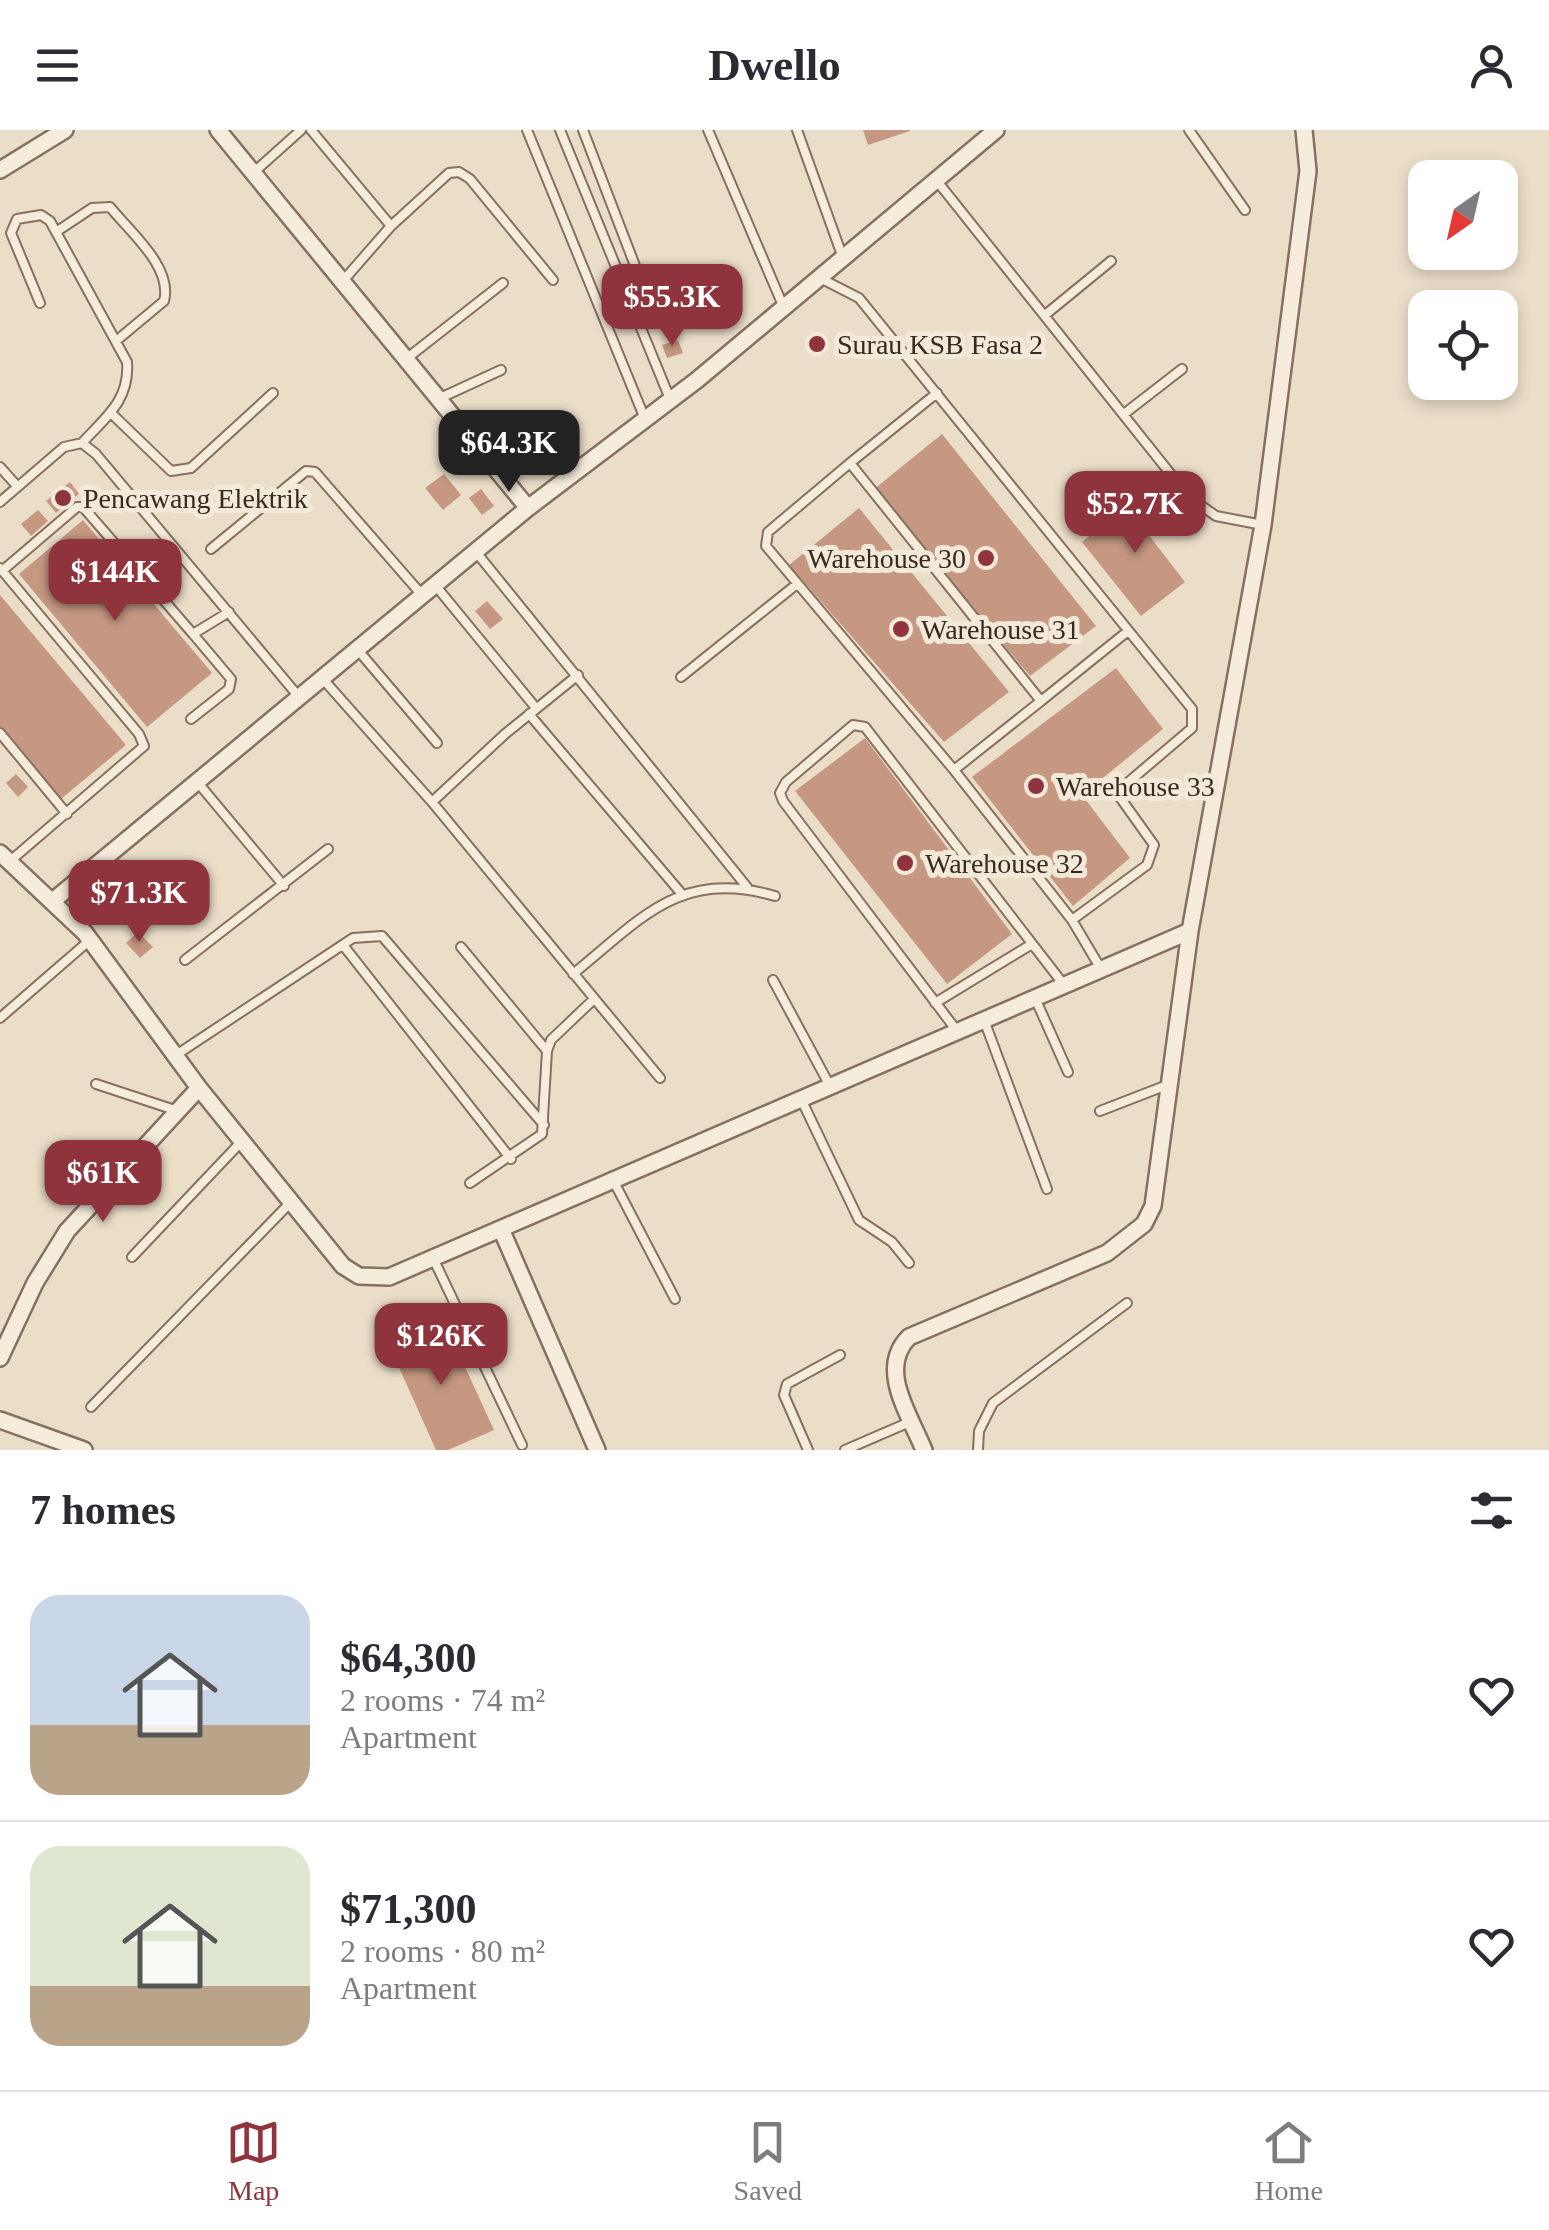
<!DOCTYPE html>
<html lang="en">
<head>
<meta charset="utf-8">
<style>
  body { margin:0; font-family:Georgia,serif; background:#f7f7f7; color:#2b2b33; height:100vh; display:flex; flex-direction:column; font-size:38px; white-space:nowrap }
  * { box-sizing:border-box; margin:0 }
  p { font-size:32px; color:#7c7c81 }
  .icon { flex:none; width:55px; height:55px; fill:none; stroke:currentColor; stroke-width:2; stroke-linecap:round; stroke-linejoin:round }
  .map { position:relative; height:1320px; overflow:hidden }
  .sheet { display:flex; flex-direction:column; background:#fff; flex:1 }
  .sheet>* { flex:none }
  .needle { width:65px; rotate:214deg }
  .buttons { position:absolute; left:1408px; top:30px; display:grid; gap:20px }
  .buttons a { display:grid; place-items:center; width:110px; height:110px; border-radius:20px; background:#fff; box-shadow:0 5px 15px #0003; font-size:50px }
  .price { position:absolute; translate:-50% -85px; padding:0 22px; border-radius:20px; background:#8f343d; color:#fff; font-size:32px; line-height:65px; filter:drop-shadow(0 2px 5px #0008) }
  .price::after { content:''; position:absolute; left:50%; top:60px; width:30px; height:22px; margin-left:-15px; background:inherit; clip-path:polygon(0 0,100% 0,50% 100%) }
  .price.selected { background:#222; color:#fff }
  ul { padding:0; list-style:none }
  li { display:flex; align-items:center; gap:30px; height:250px; padding:0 30px }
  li+li { border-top:2px solid #e1e1e2 }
  li span { display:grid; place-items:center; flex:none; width:280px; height:200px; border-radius:30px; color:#555 }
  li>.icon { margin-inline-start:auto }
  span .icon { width:120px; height:120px; fill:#fffc; stroke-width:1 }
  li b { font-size:42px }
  h2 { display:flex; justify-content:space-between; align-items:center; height:120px; padding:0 30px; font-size:42px }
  header { display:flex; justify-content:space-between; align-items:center; height:130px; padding:0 30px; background:#fff; font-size:45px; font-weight:700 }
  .tabs { display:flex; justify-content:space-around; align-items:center; height:140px; border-top:2px solid #e1e1e2; background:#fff; font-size:28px; color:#7c7c81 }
  .tabs a { display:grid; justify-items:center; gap:5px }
  .tabs .selected { color:#8f343d }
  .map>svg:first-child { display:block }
  .building { fill:#c69882 }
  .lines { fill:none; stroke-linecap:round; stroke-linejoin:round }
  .lane-casing { stroke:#86705f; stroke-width:12 }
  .street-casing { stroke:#86705f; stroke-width:20 }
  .lane { stroke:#f6ecdb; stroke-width:8 }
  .street { stroke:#f6ecdb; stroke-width:15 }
  .poi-dot { fill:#8f343d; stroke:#f3e9d8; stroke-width:4 }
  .labels { text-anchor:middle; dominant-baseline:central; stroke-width:10; stroke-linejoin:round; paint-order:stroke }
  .poi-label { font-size:28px; fill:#372a21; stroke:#f3e9d8; text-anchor:start }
</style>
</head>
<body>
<header><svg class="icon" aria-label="menu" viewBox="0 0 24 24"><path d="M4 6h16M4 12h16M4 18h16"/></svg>Dwello<svg class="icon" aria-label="person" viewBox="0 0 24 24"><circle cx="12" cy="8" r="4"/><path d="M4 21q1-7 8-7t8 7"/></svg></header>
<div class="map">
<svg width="1549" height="1320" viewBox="0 0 1549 1320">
  <rect width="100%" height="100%" fill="#ebdec9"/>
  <path class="building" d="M 863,0 L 910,0 L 910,1 L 868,15 Z
    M 678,210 L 683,223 L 667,228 L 662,215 Z
    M 942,304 L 1096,496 L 1030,546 L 873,360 Z
    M 444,344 L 461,365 L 443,380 L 425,358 Z
    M 70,352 L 79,364 L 56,383 L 46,371 Z
    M 481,359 L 494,376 L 482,385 L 469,368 Z
    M 1143,363 L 1164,390 L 1148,404 L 1185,452 L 1141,486 L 1082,412 Z
    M 859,378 L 1009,562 L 944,612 L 789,435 Z
    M 38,380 L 48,391 L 31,406 L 21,394 Z
    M 83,390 L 212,543 L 147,597 L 19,444 Z
    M 0,465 L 126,615 L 61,669 L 0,597 Z
    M 487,471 L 503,489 L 490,499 L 475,481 Z
    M 1116,538 L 1163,599 L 1082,665 L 1130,728 L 1073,776 L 972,647 Z
    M 865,608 L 1012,804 L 947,854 L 795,661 Z
    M 16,644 L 28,657 L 18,667 L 6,653 Z
    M 138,802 L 153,817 L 140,828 L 126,813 Z
    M 444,1191 L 494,1300 L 448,1320 L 436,1320 L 389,1215 Z"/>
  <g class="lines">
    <g class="lane-casing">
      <path id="lane" d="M 311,0 L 391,96
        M 527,0 L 645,289
        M 560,0 L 670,269
        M 583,0 L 647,167 L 648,183 L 641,197
        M 708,0 L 784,178
        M 797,0 L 843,128
        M 1189,0 L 1245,80
        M 253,43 L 301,0
        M 937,51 L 1189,367 L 1216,386 L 1263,395
        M 56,102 L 92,78 L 110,77 C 130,102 173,137 164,171 L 116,211
        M 820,148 L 859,168 L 1192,579 L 1192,598 L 1125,655 L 1119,666 L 1154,715 L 1147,735 L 1072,790
        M 342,152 L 391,96 L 449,43 L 459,42 L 470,49 L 553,150
        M 40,173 L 11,103 L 17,89 L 41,85 L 50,91 L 127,232 C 130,270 106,287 82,313
        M 1045,185 L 1111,131
        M 406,229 L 503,153
        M 937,263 L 850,333 L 1041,571 L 954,640 L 1072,790 L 1101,839
        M 438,269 L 501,240
        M 112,284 L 171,341 L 191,338 L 273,263
        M 1124,284 L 1182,239
        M 850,333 L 768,402 L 766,416 L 954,640
        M 0,337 L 17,356
        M 0,372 L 64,317 L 82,313 L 96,324 L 299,567
        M 211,419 L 306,341 L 315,342 L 422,465
        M 476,422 L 747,757
        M 0,438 L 139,604 L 144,616 L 9,732
        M 2,441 L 77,377 L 83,377 L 193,504 L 229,482
        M 435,455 L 536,578
        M 357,519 L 437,613
        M 681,547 L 797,454
        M 322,548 L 432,672 L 660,948
        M 1041,571 L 1128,501
        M 529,584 L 681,763
        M 191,589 L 229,559 L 231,549 L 193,504
        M 0,603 L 67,684
        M 199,654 L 284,756
        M 432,672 L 505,604 L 578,545
        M 343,815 L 511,1029
        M 461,817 L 547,921
        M 185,830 L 328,719
        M 573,844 C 641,789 680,738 775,766
        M 773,850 L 830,956
        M 1035,868 L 1068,942
        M 935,873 L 1032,814
        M 0,888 L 90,810
        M 984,890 L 1047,1059
        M 957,901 L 783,671 L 780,663 L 786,652 L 853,595 L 865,597 L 1064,855
        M 176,925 L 353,808 L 382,806 L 544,995
        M 96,954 L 178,981
        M 801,969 L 859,1090 L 892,1112 L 909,1133
        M 1100,981 L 1167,955
        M 613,1050 L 675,1169
        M 470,1053 L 542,1004 L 547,921 L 551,910 L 594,869
        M 132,1127 L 242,1011
        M 433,1128 L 522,1315
        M 91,1277 L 291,1072
        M 808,1320 L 784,1265 L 787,1254 L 840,1225
        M 845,1320 L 912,1291
        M 978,1320 L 979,1301 L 993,1273 L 1127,1173"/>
    </g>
    <g class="street-casing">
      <path id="street" d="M 218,0 L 528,378
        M 0,40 L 65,0
        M 0,723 L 85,803 L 199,958 L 343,1136 L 359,1146 L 389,1147 L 1190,801
        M 54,770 L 528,378 L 697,250 L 996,0
        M 501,1099 L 597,1320
        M 0,1228 L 35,1153 L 67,1101 L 199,958
        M 0,1290 L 84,1320
        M 924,1320 C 910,1285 877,1239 909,1207 L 1107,1123 L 1144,1094 L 1153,1076 L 1190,801 L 1263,395 L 1308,41 L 1304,0"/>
    </g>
    <use href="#lane" class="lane"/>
    <use href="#street" class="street"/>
  </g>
  <g class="poi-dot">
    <circle cx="817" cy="214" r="10"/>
    <circle cx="63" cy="368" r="10"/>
    <circle cx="986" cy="428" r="10"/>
    <circle cx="901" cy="499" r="10"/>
    <circle cx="1036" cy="656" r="10"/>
    <circle cx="905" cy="733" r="10"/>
  </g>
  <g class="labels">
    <g class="poi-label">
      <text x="837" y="214">Surau KSB Fasa 2</text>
      <text x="83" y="368">Pencawang Elektrik</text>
      <text x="966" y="428" text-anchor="end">Warehouse 30</text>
      <text x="921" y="499">Warehouse 31</text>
      <text x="1056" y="656">Warehouse 33</text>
      <text x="925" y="733">Warehouse 32</text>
    </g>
  </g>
</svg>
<div class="buttons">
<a><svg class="needle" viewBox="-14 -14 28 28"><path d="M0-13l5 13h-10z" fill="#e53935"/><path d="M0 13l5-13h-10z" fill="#7c7c81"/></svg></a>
<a><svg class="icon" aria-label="locate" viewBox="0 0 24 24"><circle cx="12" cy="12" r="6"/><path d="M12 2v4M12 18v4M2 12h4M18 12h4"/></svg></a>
</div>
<b class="price" style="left:672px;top:219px">$55.3K</b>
<b class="price selected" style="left:509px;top:365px">$64.3K</b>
<b class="price" style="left:1135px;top:426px">$52.7K</b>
<b class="price" style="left:115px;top:494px">$144K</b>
<b class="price" style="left:139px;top:815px">$71.3K</b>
<b class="price" style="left:103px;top:1095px">$61K</b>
<b class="price" style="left:441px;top:1258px">$126K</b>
</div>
<section class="sheet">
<h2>7 homes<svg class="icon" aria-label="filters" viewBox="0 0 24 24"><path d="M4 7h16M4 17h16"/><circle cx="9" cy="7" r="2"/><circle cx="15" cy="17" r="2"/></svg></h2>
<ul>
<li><span style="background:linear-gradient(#c9d6e8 65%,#b9a48a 0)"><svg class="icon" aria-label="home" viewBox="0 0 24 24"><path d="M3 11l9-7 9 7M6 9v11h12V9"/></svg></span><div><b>$64,300</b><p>2 rooms · 74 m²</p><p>Apartment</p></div><svg class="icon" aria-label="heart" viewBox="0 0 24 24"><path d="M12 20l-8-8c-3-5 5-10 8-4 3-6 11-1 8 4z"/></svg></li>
<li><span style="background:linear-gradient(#dfe7d0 70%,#b9a48a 0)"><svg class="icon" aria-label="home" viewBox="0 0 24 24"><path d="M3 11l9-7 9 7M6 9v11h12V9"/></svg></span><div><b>$71,300</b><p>2 rooms · 80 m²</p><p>Apartment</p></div><svg class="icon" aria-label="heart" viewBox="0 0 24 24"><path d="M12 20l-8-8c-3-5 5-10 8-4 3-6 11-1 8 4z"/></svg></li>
</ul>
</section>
<nav class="tabs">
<a class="selected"><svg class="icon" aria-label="map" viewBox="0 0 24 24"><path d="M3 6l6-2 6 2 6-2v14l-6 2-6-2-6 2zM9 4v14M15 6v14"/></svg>Map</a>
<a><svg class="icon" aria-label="saved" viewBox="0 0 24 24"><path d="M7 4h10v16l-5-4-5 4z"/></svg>Saved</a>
<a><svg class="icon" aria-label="home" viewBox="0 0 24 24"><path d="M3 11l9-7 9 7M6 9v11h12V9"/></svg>Home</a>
</nav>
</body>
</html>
